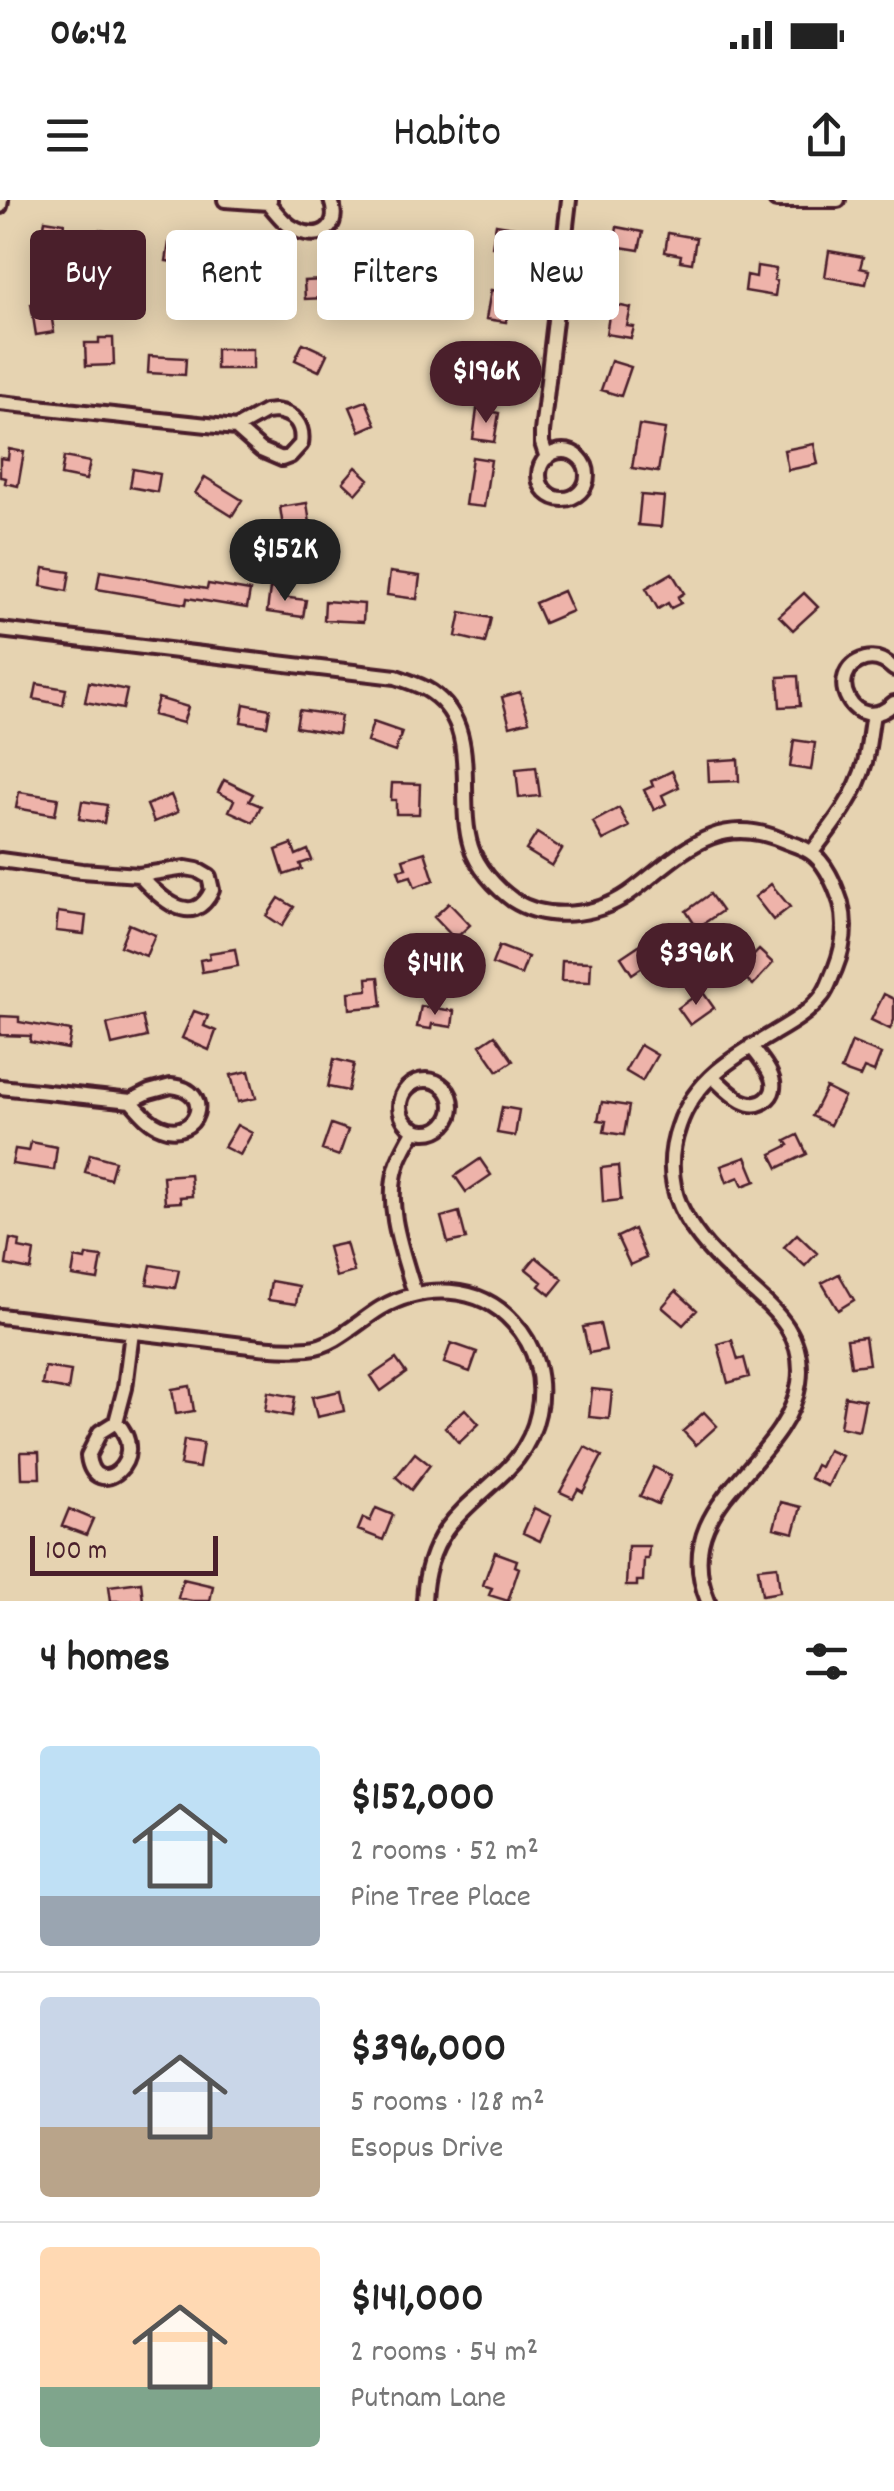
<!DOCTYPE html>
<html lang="en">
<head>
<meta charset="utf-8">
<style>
  body { margin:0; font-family:Dekko,sans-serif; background:#f2f2f2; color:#222; height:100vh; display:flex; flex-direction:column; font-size:38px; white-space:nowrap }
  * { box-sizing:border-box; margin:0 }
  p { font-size:32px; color:#767676 }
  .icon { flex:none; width:55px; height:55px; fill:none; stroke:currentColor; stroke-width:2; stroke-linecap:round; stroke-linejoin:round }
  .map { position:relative; height:1401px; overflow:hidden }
  .details { display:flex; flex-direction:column; background:#fff; flex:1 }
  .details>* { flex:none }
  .guide { position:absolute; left:30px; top:30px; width:835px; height:90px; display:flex; gap:20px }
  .scale { position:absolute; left:30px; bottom:25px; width:188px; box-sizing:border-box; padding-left:10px; border:5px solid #4a1f2b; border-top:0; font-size:28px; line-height:35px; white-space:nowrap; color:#4a1f2b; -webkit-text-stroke:8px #e6d3b1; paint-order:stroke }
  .price { position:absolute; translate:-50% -85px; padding:0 22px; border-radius:35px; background:#4a1f2b; color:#fff; font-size:32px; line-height:65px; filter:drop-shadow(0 2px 5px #0008) }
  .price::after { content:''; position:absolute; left:50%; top:60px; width:30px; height:22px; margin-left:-15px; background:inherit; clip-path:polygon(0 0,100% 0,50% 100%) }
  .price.current { background:#222; color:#fff }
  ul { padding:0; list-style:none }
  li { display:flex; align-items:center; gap:30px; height:250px; padding:0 40px }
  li+li { border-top:2px solid #e0e0e0 }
  li span { display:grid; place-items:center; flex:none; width:280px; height:200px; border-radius:10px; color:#555 }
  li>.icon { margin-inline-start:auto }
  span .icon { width:120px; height:120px; fill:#fffc; stroke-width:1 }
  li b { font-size:42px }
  h2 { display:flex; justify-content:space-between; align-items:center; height:120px; padding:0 40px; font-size:42px }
  .pill { padding:0 35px; border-radius:10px; background:#fff; box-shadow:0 5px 25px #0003; font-size:35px; line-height:90px }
  .pill.current { background:#4a1f2b; color:#fff }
  .status { display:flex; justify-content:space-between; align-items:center; height:70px; padding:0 50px; background:#fff; direction:ltr }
  .status svg { height:28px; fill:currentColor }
  header { display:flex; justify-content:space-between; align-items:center; height:130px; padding:0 40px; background:#fff; font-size:45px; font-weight:600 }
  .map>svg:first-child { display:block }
  .building { fill:#eeb3aa; stroke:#4a1f2b; stroke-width:2.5 }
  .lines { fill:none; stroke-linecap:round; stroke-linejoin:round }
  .minor-casing { stroke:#4a1f2b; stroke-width:20 }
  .minor { stroke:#e6d3b1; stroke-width:12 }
</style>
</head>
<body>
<div class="status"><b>06:42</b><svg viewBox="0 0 49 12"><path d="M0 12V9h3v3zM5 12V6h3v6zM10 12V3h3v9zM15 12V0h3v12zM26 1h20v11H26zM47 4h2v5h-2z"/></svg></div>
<header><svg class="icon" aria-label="menu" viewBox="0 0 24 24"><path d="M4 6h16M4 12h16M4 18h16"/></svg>Habito<svg class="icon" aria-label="share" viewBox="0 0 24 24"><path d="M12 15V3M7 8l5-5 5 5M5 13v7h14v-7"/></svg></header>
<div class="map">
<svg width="894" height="1401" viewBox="0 0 894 1401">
  <rect width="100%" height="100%" fill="#e6d3b1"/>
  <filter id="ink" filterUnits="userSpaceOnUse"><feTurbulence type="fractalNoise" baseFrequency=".01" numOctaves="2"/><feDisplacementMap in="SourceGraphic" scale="20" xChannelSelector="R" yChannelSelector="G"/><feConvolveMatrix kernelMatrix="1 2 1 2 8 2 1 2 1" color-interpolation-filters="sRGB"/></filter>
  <g filter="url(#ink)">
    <path class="building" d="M 45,20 L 64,23 L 59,49 L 41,46 Z
      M 496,24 L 514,27 L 510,51 L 492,47 Z
      M 617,27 L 643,32 L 639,50 L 614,46 Z
      M 99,30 L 125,34 L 121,58 L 111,56 L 111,51 L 96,48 Z
      M 668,33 L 696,38 L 692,63 L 680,61 L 681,55 L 665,52 Z
      M 385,38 L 407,52 L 397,68 L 391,64 L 386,72 L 370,62 Z
      M 169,43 L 195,47 L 192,65 L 166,61 Z
      M 829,51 L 863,57 L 860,68 L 869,70 L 866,84 L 825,77 Z
      M 757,66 L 776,69 L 774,80 L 777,81 L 775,96 L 745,91 L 747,75 L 756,77 Z
      M 247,67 L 272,80 L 264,96 L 239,83 Z
      M 344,79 L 345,97 L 305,99 L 304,81 Z
      M 491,90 L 511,93 L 506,122 L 486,119 Z
      M 49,101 L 54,132 L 36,135 L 31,104 Z
      M 611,104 L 631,108 L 627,126 L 634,127 L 631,138 L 606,134 Z
      M 99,138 L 113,138 L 114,165 L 86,166 L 85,143 L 99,143 Z
      M 303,143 L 327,154 L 319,171 L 295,160 Z
      M 216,149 L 253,149 L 253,169 L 216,169 Z
      M 484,154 L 505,158 L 500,187 L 479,183 Z
      M 149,156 L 186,158 L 185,175 L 148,173 Z
      M 611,161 L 631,167 L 621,196 L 601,190 Z
      M 366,201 L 376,224 L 360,231 L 350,207 Z
      M 477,209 L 499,213 L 494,242 L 473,239 Z
      M 639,225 L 665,229 L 658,272 L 632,268 Z
      M 814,244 L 818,264 L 788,270 L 784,250 Z
      M 9,249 L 24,252 L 18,286 L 5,283 L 6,278 L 0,277 L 0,258 L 8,259 Z
      M 64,257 L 90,262 L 86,280 L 61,275 Z
      M 472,257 L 491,260 L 484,307 L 465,305 Z
      M 356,267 L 369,279 L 356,294 L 343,282 Z
      M 133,269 L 160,274 L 157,292 L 130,287 Z
      M 205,277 L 242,300 L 232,316 L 195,293 Z
      M 641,295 L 664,297 L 661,327 L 638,325 Z
      M 307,303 L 311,330 L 296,332 L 295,325 L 283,327 L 280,307 Z
      M 44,368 L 70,372 L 67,391 L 41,386 Z
      M 100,371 L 207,389 L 208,384 L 250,391 L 247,408 L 187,398 L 186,404 L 97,389 Z
      M 390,372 L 420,376 L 417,399 L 387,395 Z
      M 672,373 L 684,393 L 678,397 L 681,403 L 671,408 L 668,403 L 658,409 L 646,388 Z
      M 270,388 L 282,390 L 281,397 L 306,400 L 303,417 L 267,412 Z
      M 563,391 L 572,411 L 544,423 L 535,403 Z
      M 804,393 L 818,407 L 793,430 L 779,416 Z
      M 325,401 L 364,404 L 363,422 L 324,420 Z
      M 461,412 L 491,418 L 485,443 L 456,436 Z
      M 798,476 L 800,506 L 780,507 L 778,477 Z
      M 89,482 L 127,490 L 123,509 L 85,502 Z
      M 37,484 L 66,489 L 63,505 L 34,499 Z
      M 520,492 L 529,521 L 510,526 L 502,497 Z
      M 158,498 L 188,507 L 183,523 L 153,515 Z
      M 244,504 L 270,509 L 267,526 L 241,522 Z
      M 299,510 L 341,516 L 338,534 L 296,527 Z
      M 373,522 L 402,532 L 395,552 L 367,542 Z
      M 794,540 L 815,543 L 811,570 L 790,567 Z
      M 738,559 L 739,581 L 709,582 L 708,561 Z
      M 536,567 L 540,596 L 519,598 L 516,569 Z
      M 672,571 L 679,587 L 662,595 L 666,604 L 654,610 L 644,590 L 653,586 L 651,581 Z
      M 224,580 L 253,594 L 249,601 L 261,606 L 253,622 L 229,611 L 234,600 L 218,592 Z
      M 392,583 L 420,584 L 419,614 L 396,614 L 396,600 L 391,600 Z
      M 19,592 L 58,598 L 55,615 L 16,608 Z
      M 171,595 L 178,612 L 154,622 L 147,605 Z
      M 82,601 L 107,605 L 104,623 L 79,619 Z
      M 619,608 L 629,627 L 603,640 L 593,622 Z
      M 537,633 L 562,649 L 552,666 L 526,650 Z
      M 292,644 L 296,655 L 308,650 L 312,660 L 300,664 L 302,669 L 284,675 L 276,650 Z
      M 425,652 L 434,680 L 415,687 L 411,676 L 401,679 L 398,670 L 406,668 L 403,659 Z
      M 771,684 L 790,707 L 773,720 L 755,697 Z
      M 710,694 L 722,711 L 697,728 L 686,711 Z
      M 279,698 L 294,707 L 282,726 L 267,716 Z
      M 449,703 L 470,725 L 455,739 L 434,717 Z
      M 58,712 L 86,716 L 84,734 L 56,731 Z
      M 129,724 L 155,735 L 146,756 L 120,746 Z
      M 645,741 L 656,758 L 632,774 L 621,757 Z
      M 499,746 L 528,757 L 521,775 L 492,764 Z
      M 235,749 L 238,766 L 202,772 L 200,760 L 210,758 L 209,753 Z
      M 759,750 L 773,763 L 753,785 L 738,772 Z
      M 562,761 L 591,762 L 590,782 L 561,781 Z
      M 379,777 L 382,806 L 350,809 L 349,792 L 368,790 L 367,778 Z
      M 702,791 L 714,808 L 690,825 L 678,808 Z
      M 884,794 L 894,799 L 894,820 L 890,829 L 871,820 Z
      M 421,806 L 454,811 L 452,827 L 432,824 L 431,829 L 417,827 Z
      M 194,811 L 208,816 L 204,826 L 216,831 L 209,850 L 182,838 Z
      M 0,816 L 19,817 L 19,822 L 71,831 L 68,849 L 30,842 L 31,836 L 0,835 Z
      M 142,816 L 147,837 L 112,845 L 107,824 Z
      M 495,835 L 513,861 L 498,871 L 480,845 Z
      M 852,842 L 881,854 L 874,872 L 864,868 L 860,877 L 841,870 Z
      M 640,845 L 657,855 L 642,881 L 625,871 Z
      M 334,859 L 354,864 L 348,891 L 328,887 Z
      M 249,871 L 256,898 L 238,902 L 231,875 Z
      M 826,888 L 844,897 L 830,925 L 812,916 Z
      M 602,902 L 629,906 L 624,935 L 604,932 L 606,921 L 598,920 Z
      M 502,907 L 519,910 L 515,936 L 497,933 Z
      M 331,924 L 348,930 L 339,956 L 322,950 Z
      M 237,925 L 252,933 L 240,955 L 224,947 Z
      M 798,935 L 807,954 L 778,968 L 771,954 L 789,945 L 786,941 Z
      M 31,942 L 57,947 L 54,970 L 12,964 L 15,949 L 29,951 Z
      M 90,954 L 115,961 L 110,979 L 85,972 Z
      M 746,957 L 756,981 L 743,986 L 739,977 L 727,982 L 721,966 Z
      M 480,959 L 491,975 L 466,992 L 455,976 Z
      M 618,966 L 621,1000 L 603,1002 L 601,968 Z
      M 190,974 L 192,996 L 180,997 L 181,1002 L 165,1003 L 163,976 Z
      M 459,1012 L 466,1039 L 448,1043 L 441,1017 Z
      M 634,1029 L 646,1058 L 630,1065 L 617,1037 Z
      M 797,1034 L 817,1053 L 805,1066 L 784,1047 Z
      M 10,1039 L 20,1041 L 19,1048 L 34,1051 L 31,1070 L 6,1065 Z
      M 346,1043 L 354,1072 L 336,1077 L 328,1047 Z
      M 86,1055 L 102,1057 L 98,1080 L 72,1076 L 75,1058 L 85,1060 Z
      M 536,1057 L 563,1079 L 550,1095 L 539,1086 L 542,1082 L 526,1069 Z
      M 151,1065 L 179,1070 L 175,1088 L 147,1084 Z
      M 839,1074 L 854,1100 L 838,1110 L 822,1083 Z
      M 271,1081 L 299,1086 L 296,1104 L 268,1100 Z
      M 676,1091 L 697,1110 L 683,1125 L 662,1107 Z
      M 600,1124 L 606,1150 L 589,1153 L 583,1127 Z
      M 865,1137 L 869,1164 L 851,1166 L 847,1139 Z
      M 732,1140 L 738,1160 L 744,1158 L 749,1177 L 728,1183 L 718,1144 Z
      M 451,1143 L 477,1152 L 470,1172 L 444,1163 Z
      M 396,1159 L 406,1173 L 381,1191 L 371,1176 Z
      M 45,1167 L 71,1171 L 68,1190 L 42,1185 Z
      M 190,1186 L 194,1211 L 176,1214 L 172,1189 Z
      M 592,1189 L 612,1191 L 609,1219 L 589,1217 Z
      M 340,1191 L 344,1211 L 317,1217 L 312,1197 Z
      M 268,1192 L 295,1197 L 292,1216 L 265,1211 Z
      M 845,1196 L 865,1200 L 859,1231 L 840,1227 Z
      M 465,1209 L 479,1224 L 459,1243 L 445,1227 Z
      M 704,1212 L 717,1226 L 696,1245 L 683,1231 Z
      M 184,1240 L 203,1243 L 199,1268 L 180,1265 Z
      M 585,1247 L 602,1256 L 583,1292 L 578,1289 L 573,1298 L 560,1292 Z
      M 828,1250 L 842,1256 L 828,1286 L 810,1278 L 816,1265 L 820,1267 Z
      M 21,1252 L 39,1252 L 40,1278 L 22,1278 Z
      M 415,1253 L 430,1265 L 411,1290 L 396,1277 Z
      M 654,1267 L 671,1276 L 658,1304 L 640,1296 Z
      M 781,1302 L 801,1307 L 794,1333 L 774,1328 Z
      M 376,1308 L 393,1315 L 383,1340 L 358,1330 L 363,1318 L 370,1321 Z
      M 534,1308 L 551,1316 L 540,1341 L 523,1333 Z
      M 69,1309 L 93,1319 L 86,1335 L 62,1326 Z
      M 628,1346 L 649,1346 L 648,1359 L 644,1359 L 643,1381 L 637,1381 L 637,1386 L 626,1386 Z
      M 495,1352 L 517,1360 L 515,1366 L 519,1368 L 508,1401 L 489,1395 L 492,1388 L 483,1385 Z
      M 777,1366 L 780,1392 L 762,1395 L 758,1368 Z
      M 183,1379 L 213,1386 L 210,1401 L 192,1401 L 178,1398 Z
      M 141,1382 L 143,1401 L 111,1401 L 109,1386 Z"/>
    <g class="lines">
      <g class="minor-casing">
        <path id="minor" d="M 225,0 L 268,3
          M 270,0 L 268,3 C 277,13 284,24 297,30 C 322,41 341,27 331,0
          M 776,0 L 838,0
          M 0,6 L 1,0
          M 0,203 L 236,228
          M 275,211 C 294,213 304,225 301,244 L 290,256 L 282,259 L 261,250 L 236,228 L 265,212 Z
          M539 275a24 24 0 1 1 48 0a24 24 0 1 1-48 0Z
          M 547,258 L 542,243 L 542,232 L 569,0
          M 0,430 L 396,477 C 407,481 421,485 431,492 C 483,528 455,596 471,647 C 477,667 496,688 513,700 C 547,722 596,716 628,694 C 678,658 713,611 782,640 C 791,644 802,646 810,652 C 826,662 835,685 841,703 C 847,726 844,747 835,769 C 831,777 828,789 822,796 C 810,812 791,823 774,833 C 735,856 694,880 679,926 C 657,987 688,1032 732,1072 C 766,1104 807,1129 799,1183 C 786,1267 667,1302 708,1401
          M 894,469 C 886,461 877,456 865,459 C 821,471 855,540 894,503
          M 812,652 C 833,625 856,596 865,562 C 869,546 870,530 873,514
          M 0,660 L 82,671 L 139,675
          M 186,668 L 197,670 L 209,677 L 212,690 C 193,732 157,695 139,675 Z
          M 712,876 C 725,888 749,917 768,898 C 772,894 774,888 773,882 C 771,870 758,856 751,846
          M400 906a26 26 0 1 1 52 0a26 26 0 1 1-52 0Z
          M 171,886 C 216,890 197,942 161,927 C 148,922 140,911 131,901 L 149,892 Z
          M 0,887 L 131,901
          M 415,929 C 409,941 401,953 397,966 C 384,1006 404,1056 415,1094
          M 0,1116 C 68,1124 135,1132 203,1140 C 238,1144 274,1151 309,1148 C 335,1146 359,1121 381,1108 C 423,1084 479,1084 513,1122 C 536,1146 545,1180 538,1213 C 526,1272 478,1286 446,1330 C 432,1350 425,1376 424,1401
          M 116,1222 C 153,1260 94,1304 88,1256 L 100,1232 Z
          M 116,1222 L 125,1188 L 132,1132"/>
      </g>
      <use href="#minor" class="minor"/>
    </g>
  </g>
</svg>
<div class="scale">100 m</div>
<b class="price" style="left:486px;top:226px">$196K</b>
<b class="price current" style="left:285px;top:404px">$152K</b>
<b class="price" style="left:696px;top:808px">$396K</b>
<b class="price" style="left:435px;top:818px">$141K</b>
<div class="guide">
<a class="pill current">Buy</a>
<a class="pill">Rent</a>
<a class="pill">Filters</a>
<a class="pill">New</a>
</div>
</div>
<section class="details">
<h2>4 homes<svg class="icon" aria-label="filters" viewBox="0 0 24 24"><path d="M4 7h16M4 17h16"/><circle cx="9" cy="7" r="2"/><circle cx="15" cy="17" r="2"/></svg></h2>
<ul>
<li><span style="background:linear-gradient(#bfe0f5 75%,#9aa5b1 0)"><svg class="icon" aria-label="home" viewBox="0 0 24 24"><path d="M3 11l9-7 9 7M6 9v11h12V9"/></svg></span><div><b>$152,000</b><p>2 rooms · 52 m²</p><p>Pine Tree Place</p></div></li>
<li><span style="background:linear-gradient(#c9d6e8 65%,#b9a48a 0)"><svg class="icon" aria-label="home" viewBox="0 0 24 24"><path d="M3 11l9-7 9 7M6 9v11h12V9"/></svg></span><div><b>$396,000</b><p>5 rooms · 128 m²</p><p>Esopus Drive</p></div></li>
<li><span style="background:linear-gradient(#ffd9b3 70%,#7fa58c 0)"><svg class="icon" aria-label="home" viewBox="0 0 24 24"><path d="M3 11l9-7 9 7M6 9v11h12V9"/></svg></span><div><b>$141,000</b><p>2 rooms · 54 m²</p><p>Putnam Lane</p></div></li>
</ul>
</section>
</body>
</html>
